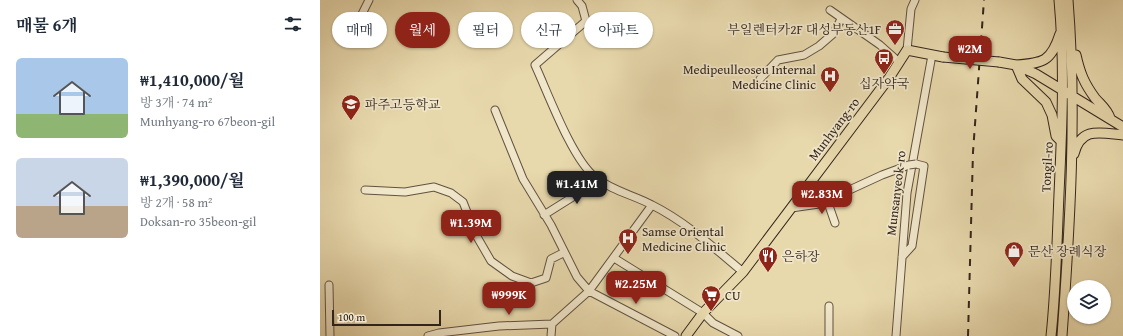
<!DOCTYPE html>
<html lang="ko">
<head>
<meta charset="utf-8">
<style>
  body { margin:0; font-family:"Gentium Book Plus","Noto Serif KR",serif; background:#f6f6f7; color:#1f2937; height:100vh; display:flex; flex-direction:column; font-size:15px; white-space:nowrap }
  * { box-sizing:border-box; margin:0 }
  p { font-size:13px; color:#747a83 }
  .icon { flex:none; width:22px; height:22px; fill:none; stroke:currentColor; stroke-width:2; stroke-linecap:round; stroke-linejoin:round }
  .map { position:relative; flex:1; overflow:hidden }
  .details { display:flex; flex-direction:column; background:#fff; width:320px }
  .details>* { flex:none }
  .top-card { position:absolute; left:12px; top:12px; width:380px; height:36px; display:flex; gap:8px }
  .buttons { position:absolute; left:747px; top:280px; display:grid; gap:8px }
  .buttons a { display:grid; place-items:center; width:44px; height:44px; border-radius:50%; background:#fff; box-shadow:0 1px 3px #0004; font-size:20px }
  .scale { position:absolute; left:12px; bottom:10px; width:109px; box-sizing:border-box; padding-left:4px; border:2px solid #34251c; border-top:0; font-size:11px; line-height:14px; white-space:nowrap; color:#34251c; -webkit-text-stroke:3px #f0e6ca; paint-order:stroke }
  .price { position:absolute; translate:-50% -34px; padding:0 9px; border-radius:8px; background:#8f2418; color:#fff; font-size:13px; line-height:26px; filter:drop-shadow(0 1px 2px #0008) }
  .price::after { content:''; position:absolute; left:50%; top:24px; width:12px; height:9px; margin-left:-6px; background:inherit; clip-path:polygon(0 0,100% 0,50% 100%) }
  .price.active { background:#222; color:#fff }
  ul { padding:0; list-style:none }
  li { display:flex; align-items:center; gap:12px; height:100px; padding:0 16px }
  li span { display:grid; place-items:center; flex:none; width:112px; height:80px; border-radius:6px; color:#555 }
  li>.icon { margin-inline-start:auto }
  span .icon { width:48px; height:48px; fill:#fffc; stroke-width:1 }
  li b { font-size:17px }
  h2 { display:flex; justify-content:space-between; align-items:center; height:48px; padding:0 16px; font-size:17px }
  .chip { padding:0 14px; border-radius:18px; background:#fff; box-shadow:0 1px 3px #0004; font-size:14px; line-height:36px }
  .chip.active { background:#8f2418; color:#fff }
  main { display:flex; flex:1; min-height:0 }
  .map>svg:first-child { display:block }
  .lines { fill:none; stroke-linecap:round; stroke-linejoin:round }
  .minor-casing { stroke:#615240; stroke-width:9 }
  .major-casing { stroke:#34251c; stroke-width:11 }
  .minor { stroke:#f0e6ca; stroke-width:7 }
  .major { stroke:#e8d9ad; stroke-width:9 }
  .rail { stroke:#34251c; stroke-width:2; stroke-dasharray:7 7; stroke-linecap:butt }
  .minor-bridge-casing { stroke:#615240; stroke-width:9; stroke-linecap:butt }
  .major-bridge-casing { stroke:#34251c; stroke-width:11; stroke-linecap:butt }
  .minor-bridge { stroke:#f0e6ca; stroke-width:7 }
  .major-bridge { stroke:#e8d9ad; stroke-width:9 }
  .labels { text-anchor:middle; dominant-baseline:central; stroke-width:3.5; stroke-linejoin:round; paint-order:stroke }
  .poi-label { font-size:13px; fill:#34251c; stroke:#f0e6ca; text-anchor:start }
  .street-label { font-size:13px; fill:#34251c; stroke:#f0e6ca }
</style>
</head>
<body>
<main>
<section class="details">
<h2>매물 6개<svg class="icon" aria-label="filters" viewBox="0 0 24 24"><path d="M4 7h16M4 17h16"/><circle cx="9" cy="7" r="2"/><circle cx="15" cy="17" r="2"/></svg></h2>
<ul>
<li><span style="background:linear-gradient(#a9c7e8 70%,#8fb573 0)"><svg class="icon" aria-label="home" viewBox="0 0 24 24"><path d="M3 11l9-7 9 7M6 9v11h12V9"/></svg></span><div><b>₩1,410,000/월</b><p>방 3개 · 74 m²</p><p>Munhyang-ro 67beon-gil</p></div></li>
<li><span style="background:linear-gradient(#c9d6e8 60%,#b9a48a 0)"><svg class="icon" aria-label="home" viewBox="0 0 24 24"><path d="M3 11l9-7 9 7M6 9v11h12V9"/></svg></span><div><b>₩1,390,000/월</b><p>방 2개 · 58 m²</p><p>Doksan-ro 35beon-gil</p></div></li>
</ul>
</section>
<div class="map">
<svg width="803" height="336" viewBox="0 0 803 336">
  <rect width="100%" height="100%" fill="#e8d9ad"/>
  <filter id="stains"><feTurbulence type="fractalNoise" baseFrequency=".005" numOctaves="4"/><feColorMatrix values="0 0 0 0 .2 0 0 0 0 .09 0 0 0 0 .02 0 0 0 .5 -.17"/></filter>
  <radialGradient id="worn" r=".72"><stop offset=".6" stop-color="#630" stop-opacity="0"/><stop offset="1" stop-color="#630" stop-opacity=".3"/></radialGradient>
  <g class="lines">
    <g class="minor-casing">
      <path id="minor" d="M 257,0 L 262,6 L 266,21 L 215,65 C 228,93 252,159 275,177 C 292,191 314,195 332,205 C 366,222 394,248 423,272
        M 510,10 L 560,45 L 578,61
        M 37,24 L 49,0
        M 587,50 L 591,9 L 595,0
        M 440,79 L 458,60 L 484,55 L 499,46 L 514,33 L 521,19
        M 175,110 L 203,179 L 231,225 L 257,277 L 269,291 L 355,336
        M 45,190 L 85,192 L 114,187 L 131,193 L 143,202 L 156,235 L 171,261 L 192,276 L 211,283 L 226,278 L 231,259 L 243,253
        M 507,200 L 515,223
        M 471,208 L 499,204 L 562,175 L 589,165
        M 224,215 L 259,193 L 275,177
        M 582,257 L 592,246 L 604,166 L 596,164
        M 294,258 L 383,313 L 393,323 L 418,336
        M 9,285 L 10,336
        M 509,306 L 509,336
        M 108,336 L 119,333 L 179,326 L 232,324 L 269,291 L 332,205
        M 231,336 L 232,324
        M 576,336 L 587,193 L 612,55"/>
    </g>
    <g class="major-casing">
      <path id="major" d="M 740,34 C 731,62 723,63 696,65 L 702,79 L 726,102 L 732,115 L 736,136 L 741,141
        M 756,55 C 760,73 764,83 775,98 C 781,105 787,109 790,118
        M 679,62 L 696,65 L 716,74 L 803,127
        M 754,154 C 761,126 781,133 803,135
        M 366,336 L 383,313 L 423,272 L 569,78 L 587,50 L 623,57
        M 731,336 C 736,289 737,241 739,194 C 742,129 745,65 739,0
        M 742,336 C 750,225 757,111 748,0"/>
    </g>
    <use href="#minor" class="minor"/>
    <use href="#major" class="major"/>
    <path class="rail" d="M 648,336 L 653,152 L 664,0"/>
    <g class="minor-bridge-casing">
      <path id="minor-bridge" d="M 589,165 L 596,164"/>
    </g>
    <g class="major-bridge-casing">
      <path id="major-bridge" d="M 623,57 L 679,62"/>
    </g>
    <use href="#minor-bridge" class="minor-bridge"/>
    <use href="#major-bridge" class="major-bridge"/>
  </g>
  <defs>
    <g id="office-pin" transform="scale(1)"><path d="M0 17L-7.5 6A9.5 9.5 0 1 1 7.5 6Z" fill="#8f2418" stroke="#f0e6ca"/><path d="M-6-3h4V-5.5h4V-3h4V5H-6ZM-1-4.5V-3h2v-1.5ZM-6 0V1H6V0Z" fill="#fff"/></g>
    <g id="bus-pin" transform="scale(1)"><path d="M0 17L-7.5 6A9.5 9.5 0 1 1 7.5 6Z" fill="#8f2418" stroke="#f0e6ca"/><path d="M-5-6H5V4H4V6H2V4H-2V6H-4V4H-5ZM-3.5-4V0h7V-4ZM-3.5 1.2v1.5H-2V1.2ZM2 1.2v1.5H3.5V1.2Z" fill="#fff"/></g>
    <g id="hospital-pin" transform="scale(1)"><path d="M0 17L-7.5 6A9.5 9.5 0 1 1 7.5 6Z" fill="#8f2418" stroke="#f0e6ca"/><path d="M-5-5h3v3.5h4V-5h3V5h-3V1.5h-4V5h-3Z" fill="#fff"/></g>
    <g id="school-pin" transform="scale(1)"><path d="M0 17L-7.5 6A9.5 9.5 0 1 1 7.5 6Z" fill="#8f2418" stroke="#f0e6ca"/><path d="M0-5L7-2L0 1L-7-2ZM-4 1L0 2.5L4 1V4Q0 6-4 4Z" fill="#fff"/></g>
    <g id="shop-pin" transform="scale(1)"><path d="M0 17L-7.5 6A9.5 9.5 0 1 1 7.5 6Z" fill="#8f2418" stroke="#f0e6ca"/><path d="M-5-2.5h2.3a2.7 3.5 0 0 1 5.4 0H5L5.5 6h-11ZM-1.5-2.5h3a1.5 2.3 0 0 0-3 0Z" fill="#fff"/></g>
    <g id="restaurant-pin" transform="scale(1)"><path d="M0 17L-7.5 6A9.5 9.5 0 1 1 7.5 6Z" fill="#8f2418" stroke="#f0e6ca"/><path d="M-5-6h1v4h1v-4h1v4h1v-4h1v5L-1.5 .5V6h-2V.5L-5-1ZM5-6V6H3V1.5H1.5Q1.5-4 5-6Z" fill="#fff"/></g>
    <g id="supermarket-pin" transform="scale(1)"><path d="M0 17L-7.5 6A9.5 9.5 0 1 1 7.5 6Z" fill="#8f2418" stroke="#f0e6ca"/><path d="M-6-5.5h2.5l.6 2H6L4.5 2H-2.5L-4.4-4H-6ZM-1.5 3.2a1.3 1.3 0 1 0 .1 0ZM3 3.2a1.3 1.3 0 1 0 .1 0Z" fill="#fff"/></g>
  </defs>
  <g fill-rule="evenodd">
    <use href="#office-pin" x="575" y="29"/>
    <use href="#bus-pin" x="564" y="58"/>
    <use href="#hospital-pin" x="510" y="76"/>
    <use href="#school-pin" x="31" y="104"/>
    <use href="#hospital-pin" x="308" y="238"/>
    <use href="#shop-pin" x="694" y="251"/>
    <use href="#restaurant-pin" x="448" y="256"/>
    <use href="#supermarket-pin" x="391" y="295"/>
  </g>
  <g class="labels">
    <g class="poi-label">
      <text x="561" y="29" text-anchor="end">부일렌터카2F 대성부동산1F</text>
      <text x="496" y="69" text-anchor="end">Medipeulleoseu Internal<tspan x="496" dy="15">Medicine Clinic</tspan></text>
      <text x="564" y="83" text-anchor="middle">십자약국</text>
      <text x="45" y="104">파주고등학교</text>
      <text x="322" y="231">Samse Oriental<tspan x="322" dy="15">Medicine Clinic</tspan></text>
      <text x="708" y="251">문산 장례식장</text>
      <text x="462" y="256">은하장</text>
      <text x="405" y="295">CU</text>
    </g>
    <g class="street-label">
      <text transform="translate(514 129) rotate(-53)">Munhyang-ro</text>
      <text transform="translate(727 167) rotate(-87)">Tongil-ro</text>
      <text transform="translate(576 193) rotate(-83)">Munsanyeok-ro</text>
    </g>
  </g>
  <rect width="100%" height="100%" filter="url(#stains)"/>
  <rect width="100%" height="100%" fill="url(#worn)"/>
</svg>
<div class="buttons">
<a><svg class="icon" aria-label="layers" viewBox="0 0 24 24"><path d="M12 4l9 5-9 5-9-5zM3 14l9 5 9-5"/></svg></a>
</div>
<div class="scale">100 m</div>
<b class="price" style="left:650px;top:70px">₩2M</b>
<b class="price active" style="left:257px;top:205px">₩1.41M</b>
<b class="price" style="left:502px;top:215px">₩2.83M</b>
<b class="price" style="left:151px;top:244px">₩1.39M</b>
<b class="price" style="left:316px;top:305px">₩2.25M</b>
<b class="price" style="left:189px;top:316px">₩999K</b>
<div class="top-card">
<a class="chip">매매</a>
<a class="chip active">월세</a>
<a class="chip">필터</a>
<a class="chip">신규</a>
<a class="chip">아파트</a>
</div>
</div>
</main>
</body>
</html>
